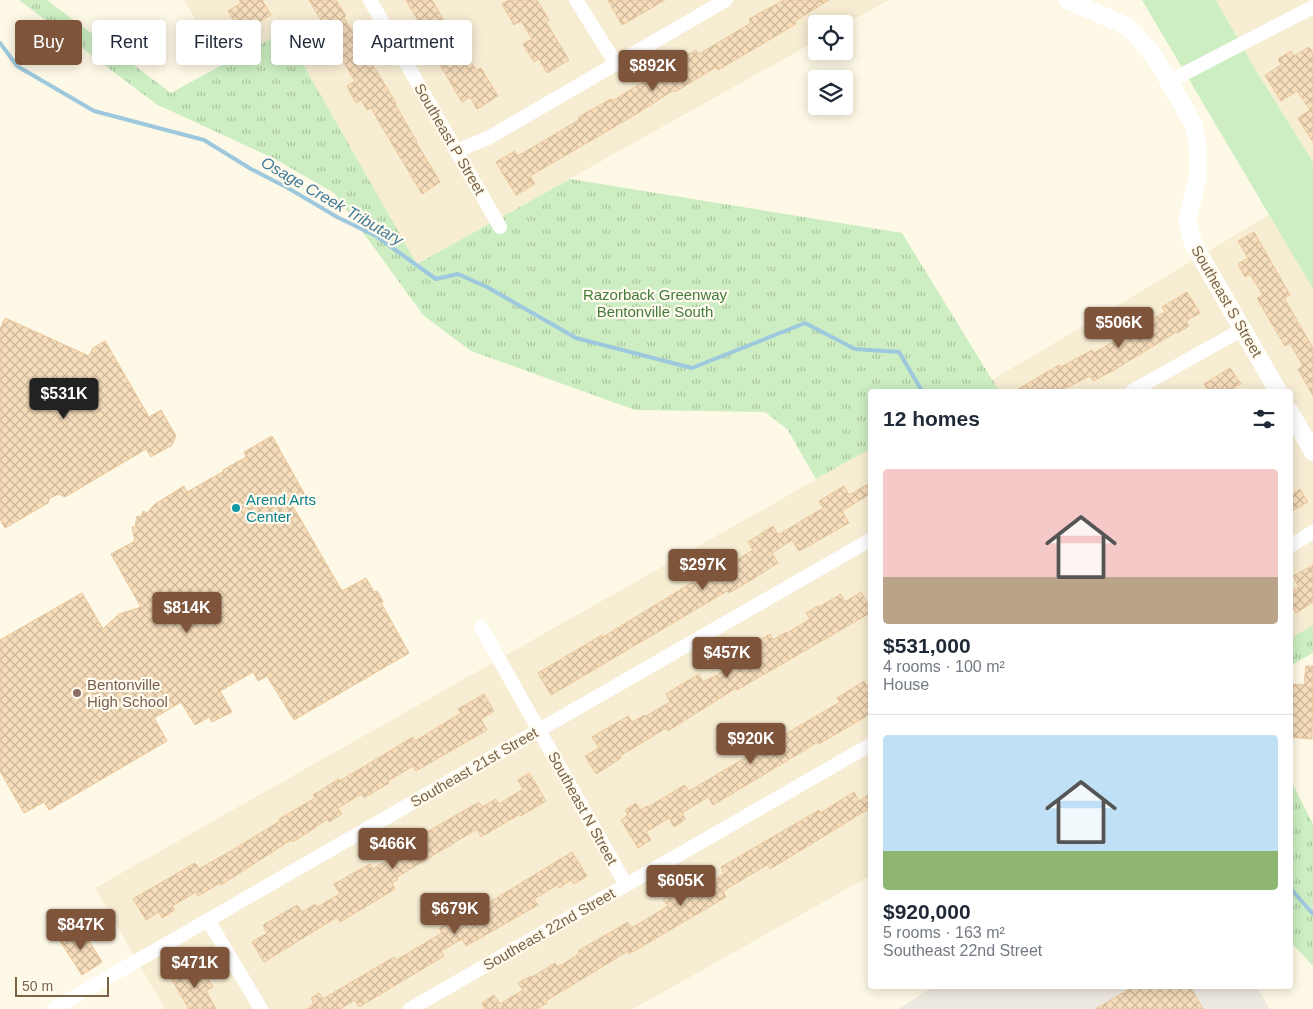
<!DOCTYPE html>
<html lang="en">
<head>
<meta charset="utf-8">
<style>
  body { margin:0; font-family:Helvetica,sans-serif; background:#f2f2f3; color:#1f2937; height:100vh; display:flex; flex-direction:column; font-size:19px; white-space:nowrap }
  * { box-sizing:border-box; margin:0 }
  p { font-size:16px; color:#747a83 }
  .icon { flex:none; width:28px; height:28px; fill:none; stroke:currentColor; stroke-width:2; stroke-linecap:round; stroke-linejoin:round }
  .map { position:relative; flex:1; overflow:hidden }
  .details { position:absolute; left:868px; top:389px; width:425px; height:600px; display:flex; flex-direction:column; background:#fff; border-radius:5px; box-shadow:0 2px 12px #0003 }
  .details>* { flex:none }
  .hud { position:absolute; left:15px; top:20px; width:475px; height:45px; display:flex; gap:10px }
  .controls { position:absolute; left:808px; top:15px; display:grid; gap:10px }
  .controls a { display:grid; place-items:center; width:45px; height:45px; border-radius:5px; background:#fff; box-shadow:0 2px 12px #0003; font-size:25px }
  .scale { position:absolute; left:15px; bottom:12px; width:94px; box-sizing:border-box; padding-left:5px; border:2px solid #7b6347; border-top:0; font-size:14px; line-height:18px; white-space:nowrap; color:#7b6347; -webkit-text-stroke:4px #fffbee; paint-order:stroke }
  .price { position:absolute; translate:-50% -42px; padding:0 11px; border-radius:5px; background:#7e543b; color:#fff; font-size:16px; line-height:32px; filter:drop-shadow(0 1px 2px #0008) }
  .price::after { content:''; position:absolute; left:50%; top:30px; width:15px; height:11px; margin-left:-8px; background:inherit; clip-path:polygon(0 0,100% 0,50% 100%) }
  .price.selected { background:#222; color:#fff }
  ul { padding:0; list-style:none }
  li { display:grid; align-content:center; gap:10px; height:265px; padding:0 15px }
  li+li { border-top:1px solid #e0e1e3 }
  li span { display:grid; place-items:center; height:155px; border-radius:5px; color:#555 }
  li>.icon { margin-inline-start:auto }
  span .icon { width:90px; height:90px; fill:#fffc; stroke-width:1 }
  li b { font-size:21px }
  h2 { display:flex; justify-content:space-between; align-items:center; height:60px; padding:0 15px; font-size:21px }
  .tag { padding:0 18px; border-radius:5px; background:#fff; box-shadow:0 2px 12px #0003; font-size:18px; line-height:45px }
  .tag.selected { background:#7e543b; color:#fff }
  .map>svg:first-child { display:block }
  .residential { fill:#f7edd3 }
  .industrial { fill:#eee9e0 }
  .grass { fill:#cceec2 }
  .park { fill:url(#park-tufts) }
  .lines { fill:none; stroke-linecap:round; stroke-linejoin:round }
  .stream { stroke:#9dc8dd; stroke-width:4 }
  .building { fill:url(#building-cross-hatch); stroke:#ebc799 }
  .minor { stroke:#fff; stroke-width:14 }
  .tertiary { stroke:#fff; stroke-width:18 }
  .culture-dot { fill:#0f9aa8; stroke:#fffbee; stroke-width:2 }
  .education-dot { fill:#8d6e63; stroke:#fffbee; stroke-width:2 }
  .labels { text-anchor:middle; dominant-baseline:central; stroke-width:4.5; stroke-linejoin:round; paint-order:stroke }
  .street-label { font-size:15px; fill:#7b6347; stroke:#fffbee }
  .park-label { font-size:15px; fill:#437b3c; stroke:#fffbee }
  .culture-label { font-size:15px; fill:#0d838f; stroke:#fffbee; text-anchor:start }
  .education-label { font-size:15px; fill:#785e54; stroke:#fffbee; text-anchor:start }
  .water-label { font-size:16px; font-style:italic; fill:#427997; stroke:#fffbee }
</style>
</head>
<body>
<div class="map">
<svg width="1313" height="1009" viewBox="0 0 1313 1009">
  <defs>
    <pattern id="park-tufts" width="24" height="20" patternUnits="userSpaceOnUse" patternTransform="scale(1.25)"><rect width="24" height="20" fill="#cceec2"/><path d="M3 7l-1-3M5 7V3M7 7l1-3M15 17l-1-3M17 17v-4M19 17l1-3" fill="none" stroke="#abc49f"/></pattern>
    <pattern id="building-cross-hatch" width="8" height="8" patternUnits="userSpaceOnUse" patternTransform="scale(1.25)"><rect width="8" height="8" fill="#f6ddbb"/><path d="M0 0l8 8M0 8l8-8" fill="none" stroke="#ccb79a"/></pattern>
  </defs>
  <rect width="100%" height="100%" fill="#fef9e6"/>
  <path class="residential" d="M 184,0 L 889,0 L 844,25 L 844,24 L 816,24 L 816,41 L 417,264 L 284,32 L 222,65 Z
    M 1216,0 L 1313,0 L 1313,162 L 1255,69 Z
    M 1269,215 L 1313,289 L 1313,625 L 1290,639 L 1290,391 L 999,391 L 992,380 Z
    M 870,449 L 870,876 L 633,1009 L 165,1009 L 95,888 Z"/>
  <path class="industrial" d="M 935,986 L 1256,986 L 1270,1009 L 898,1009 Z"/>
  <path class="grass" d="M 1142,0 L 1216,0 L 1255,69 L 1313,162 L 1313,289 Z"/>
  <path class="park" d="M 19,0 L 47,0 L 171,93 L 284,31 L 417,264 L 570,179 L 902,233 L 999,391 L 870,391 L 870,449 L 816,479 L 787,429 L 765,412 L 635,410 L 471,351 L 424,316 L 334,193 L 273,158 L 156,104 Z
    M 1313,625 L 1313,653 L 1290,666 L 1290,639 Z
    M 1290,779 L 1313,824 L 1313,966 L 1290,941 Z"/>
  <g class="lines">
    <path class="stream" d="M 0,43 L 17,66 L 94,111 L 204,140 L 251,169 L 288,188 L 337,217 L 376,236 L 436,279 L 458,274 L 487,287 L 576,338 L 692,368 L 805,323 L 855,349 L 899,352 L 922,391
      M 1290,888 L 1313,914"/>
  </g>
  <path class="building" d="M 239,0 L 262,0 L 271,15 L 241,33 L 228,11 L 241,3 Z
    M 309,0 L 336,0 L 346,16 L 344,18 L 396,103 L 395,104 L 417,142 L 416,142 L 440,182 L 422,194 L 371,108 L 367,110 L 361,100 L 356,103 L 347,86 L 355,81 L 332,43 L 334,42 Z
    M 406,0 L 432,0 L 451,33 L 453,32 L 476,70 L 481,68 L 498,96 L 477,109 L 470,97 L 462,102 L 429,46 L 432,44 Z
    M 509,0 L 537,0 L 549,20 L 546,22 L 569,60 L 547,73 L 539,59 L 534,62 L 523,44 L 532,39 L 521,21 L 514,25 L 502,4 Z
    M 608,0 L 665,0 L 622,25 Z
    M 784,0 L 829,0 L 795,21 L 796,24 L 718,70 L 716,67 L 675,92 L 674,90 L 633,116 L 530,176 L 535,184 L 516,195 L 496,162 L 515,151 L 518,156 L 579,120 L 578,117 L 611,99 L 612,101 L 696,50 L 699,54 L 751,23 L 749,19 Z
    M 1309,47 L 1313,53 L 1313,142 L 1298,118 L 1310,110 L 1297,91 L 1281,101 L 1265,75 L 1281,65 L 1278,59 L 1291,51 L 1294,56 Z
    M 1254,232 L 1290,295 L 1284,298 L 1313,348 L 1313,396 L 1298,369 L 1303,366 L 1290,343 L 1285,346 L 1269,319 L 1257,298 L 1263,295 L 1250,274 L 1245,277 L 1238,264 L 1248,258 L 1238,241 Z
    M 1187,292 L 1200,313 L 1186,321 L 1189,326 L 1177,333 L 1176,332 L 1114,370 L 1093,381 L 1090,376 L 1060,391 L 1015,391 L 1059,365 L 1061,367 L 1092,350 L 1094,353 L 1165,312 L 1162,307 Z
    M 5,318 L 89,356 L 93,348 L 105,341 L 149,417 L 161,410 L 176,436 L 172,445 L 151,457 L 146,449 L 65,497 L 59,494 L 50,498 L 48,503 L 5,528 L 0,519 L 0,329 Z
    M 1230,368 L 1241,384 L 1234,387 L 1237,391 L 1209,391 L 1204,384 Z
    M 272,436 L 305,495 L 291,503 L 342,591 L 366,578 L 374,592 L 377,591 L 380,596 L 383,602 L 381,603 L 409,653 L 294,720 L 267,676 L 258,681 L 253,672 L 220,691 L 232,712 L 212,722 L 209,717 L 195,725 L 181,702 L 154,718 L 167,741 L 49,810 L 44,802 L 24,813 L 0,771 L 0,640 L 82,593 L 103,629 L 119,614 L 141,607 L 111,554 L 135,541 L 132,527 L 135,527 L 137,516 L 141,517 L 143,511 L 147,513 L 155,504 L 184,486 L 187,492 L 224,471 L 223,470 L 246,457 L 244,452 Z
    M 870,483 L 870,494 L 842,511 L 849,523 L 799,551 L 792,540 L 772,553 L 778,563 L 756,577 L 729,593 L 727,591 L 551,695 L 538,673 L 602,635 L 603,637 L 706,574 L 708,577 L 753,550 L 748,542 L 773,526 L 778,535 L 823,508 L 819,501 L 844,486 L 849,495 Z
    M 1300,489 L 1308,502 L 1290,512 L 1290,496 Z
    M 1313,565 L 1313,602 L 1296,613 L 1290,604 L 1290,593 L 1299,587 L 1293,576 Z
    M 861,592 L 870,608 L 870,613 L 737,690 L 736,688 L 668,731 L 666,728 L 620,756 L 621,758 L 596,774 L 585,756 L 599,748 L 592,737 L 628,716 L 632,722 L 645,715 L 646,716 L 670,702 L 666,694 L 699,674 L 703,682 L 717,675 L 740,661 L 736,654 L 770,634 L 773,640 L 786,632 L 787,633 L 810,619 L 806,613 L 818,606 L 819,607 L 841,594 L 845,602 Z
    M 1306,666 L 1313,666 L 1312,739 L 1290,737 L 1290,684 L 1304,685 Z
    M 864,681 L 870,691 L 870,714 L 819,744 L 818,742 L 713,805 L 708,797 L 682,813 L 686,819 L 674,827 L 669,818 L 646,832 L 651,840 L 638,848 L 621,820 L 628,815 L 625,810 L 636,803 L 640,810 L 647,806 L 648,807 L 685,785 L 689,791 L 840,702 L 837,698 Z
    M 484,694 L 494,711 L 481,719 L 487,730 L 416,771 L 413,766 L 388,781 L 389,783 L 364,798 L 361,794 L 338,808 L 342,814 L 329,822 L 328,819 L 293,842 L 291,840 L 221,885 L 220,883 L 198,896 L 196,892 L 172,906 L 175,910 L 162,918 L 159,912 L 146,920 L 133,899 L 195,863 L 199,869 L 236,848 L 280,821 L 279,819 L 315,798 L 313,795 L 339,779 L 340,781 L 413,737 L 415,741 L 461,713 L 458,709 Z
    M 529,773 L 546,801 L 521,816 L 520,814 L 481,837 L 477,829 L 397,877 L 398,879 L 392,883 L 395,889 L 340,922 L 337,917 L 264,962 L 252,942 L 267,933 L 263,925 L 297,905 L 302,912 L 315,904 L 317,907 L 340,894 L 334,884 L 370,864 L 373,869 L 396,855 L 394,851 L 479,802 L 482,807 L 496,799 L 499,804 L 523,789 L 518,780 Z
    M 854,792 L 859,801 L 870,794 L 870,808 L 770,869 L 767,865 L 723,891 L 726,897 L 629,954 L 628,951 L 546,1001 L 547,1003 L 537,1009 L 485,1009 L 482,1003 L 494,995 L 500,1004 L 523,990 L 518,983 L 531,976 L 532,977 L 555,963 L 558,967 L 579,954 L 578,951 L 628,922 L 631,928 L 645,920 L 668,906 L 663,899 L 697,880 L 701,888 L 724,874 L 721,867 L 819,810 L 820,813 Z
    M 572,852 L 587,876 L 574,884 L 571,880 L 559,888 L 557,885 L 534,899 L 538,905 L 466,946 L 462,939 L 441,951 L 444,956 L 359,1007 L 355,1000 L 340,1009 L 307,1009 L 314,1004 L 311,998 L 319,993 L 323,999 L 394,957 L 396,960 L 442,933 L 439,928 L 465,913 L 467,916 Z
    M 81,928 L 102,962 L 82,975 L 60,941 Z
    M 199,964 L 213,987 L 206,991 L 216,1009 L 189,1009 L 172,980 Z
    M 1135,986 L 1190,986 L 1203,1009 L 1095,1009 Z"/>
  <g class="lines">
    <path class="minor" d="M 370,0 L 500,227
      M 576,0 L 616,64
      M 1168,82 L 1313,7
      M 456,151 L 488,138 L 726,0
      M 1132,391 L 1243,329
      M 1290,546 L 1313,532
      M 481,627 L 626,885
      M 208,920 L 261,1009
      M 53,1009 L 870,540
      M 410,1009 L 870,745"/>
    <path class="tertiary" d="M 1067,0 L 1127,26 L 1153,54 L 1194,125 L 1198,148 L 1198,177 L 1187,222 L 1194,245 L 1278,391
      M 1290,412 L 1313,452"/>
  </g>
  <circle class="culture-dot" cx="236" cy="508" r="5"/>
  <circle class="education-dot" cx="77" cy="693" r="5"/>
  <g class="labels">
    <g class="street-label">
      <text transform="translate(450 139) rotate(60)">Southeast P Street</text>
      <text transform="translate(1227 301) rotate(60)">Southeast S Street</text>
      <text transform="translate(474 767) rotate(-30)">Southeast 21st Street</text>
      <text transform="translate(583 808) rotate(61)">Southeast N Street</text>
      <text transform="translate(549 929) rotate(-30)">Southeast 22nd Street</text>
    </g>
    <g class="park-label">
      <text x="655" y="294">Razorback Greenway<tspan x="655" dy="17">Bentonville South</tspan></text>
    </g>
    <g class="culture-label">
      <text x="246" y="499">Arend Arts<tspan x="246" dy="17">Center</tspan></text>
    </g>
    <g class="education-label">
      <text x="87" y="684">Bentonville<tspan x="87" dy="17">High School</tspan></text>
    </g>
    <g class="water-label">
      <text transform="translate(332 201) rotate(30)">Osage Creek Tributary</text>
    </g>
  </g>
</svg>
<div class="controls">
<a><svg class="icon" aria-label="locate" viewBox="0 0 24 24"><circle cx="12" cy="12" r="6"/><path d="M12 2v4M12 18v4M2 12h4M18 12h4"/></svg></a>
<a><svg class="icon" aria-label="layers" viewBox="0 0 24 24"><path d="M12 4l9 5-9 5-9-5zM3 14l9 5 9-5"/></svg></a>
</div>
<div class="scale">50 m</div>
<b class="price" style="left:653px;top:92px">$892K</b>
<b class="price" style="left:1119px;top:349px">$506K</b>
<b class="price selected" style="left:64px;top:420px">$531K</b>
<b class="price" style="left:703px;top:591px">$297K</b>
<b class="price" style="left:187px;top:634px">$814K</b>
<b class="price" style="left:727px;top:679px">$457K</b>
<b class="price" style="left:751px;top:765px">$920K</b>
<b class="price" style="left:393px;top:870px">$466K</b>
<b class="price" style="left:681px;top:907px">$605K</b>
<b class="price" style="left:455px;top:935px">$679K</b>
<b class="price" style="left:81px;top:951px">$847K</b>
<b class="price" style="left:195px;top:989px">$471K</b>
<div class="hud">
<a class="tag selected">Buy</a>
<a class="tag">Rent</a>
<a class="tag">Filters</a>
<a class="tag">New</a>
<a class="tag">Apartment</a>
</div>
<section class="details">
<h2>12 homes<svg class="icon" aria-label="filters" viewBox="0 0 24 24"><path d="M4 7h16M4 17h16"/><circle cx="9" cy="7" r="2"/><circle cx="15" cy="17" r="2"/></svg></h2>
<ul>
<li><span style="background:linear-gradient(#f6c9c9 70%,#b9a48a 0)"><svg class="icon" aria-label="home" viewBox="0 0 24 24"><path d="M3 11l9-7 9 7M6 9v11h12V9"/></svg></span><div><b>$531,000</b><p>4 rooms · 100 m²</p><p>House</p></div></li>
<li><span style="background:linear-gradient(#bfe0f5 75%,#8fb573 0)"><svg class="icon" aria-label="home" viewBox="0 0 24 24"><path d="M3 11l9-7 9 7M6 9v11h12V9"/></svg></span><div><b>$920,000</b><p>5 rooms · 163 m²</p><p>Southeast 22nd Street</p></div></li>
</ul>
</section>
</div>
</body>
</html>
